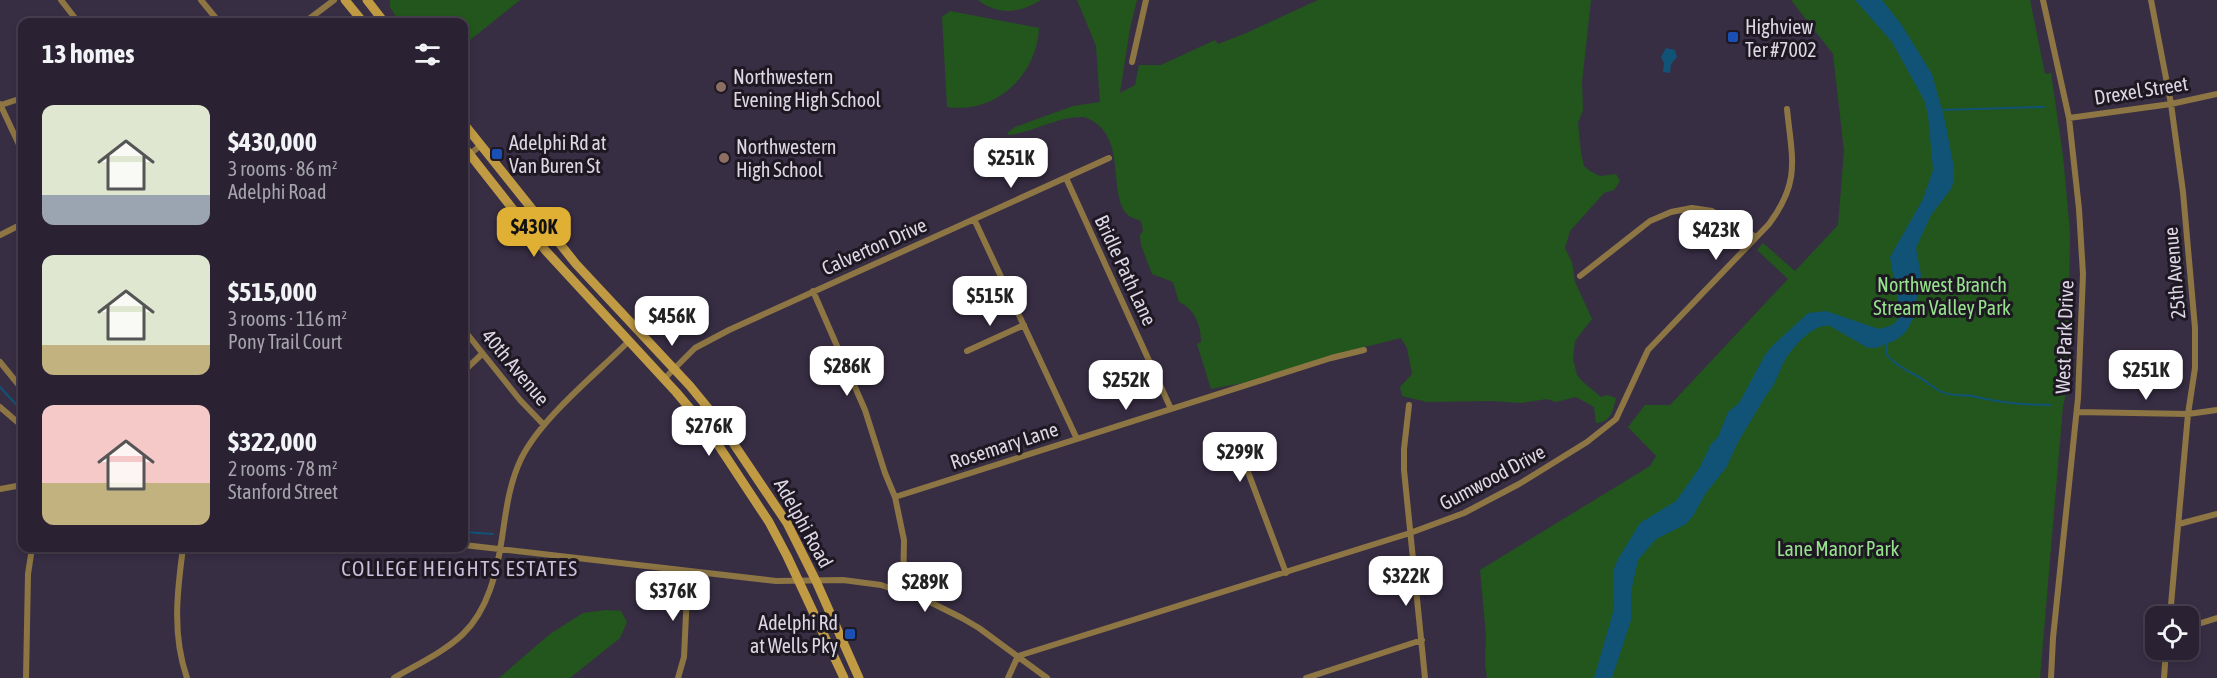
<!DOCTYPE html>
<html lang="en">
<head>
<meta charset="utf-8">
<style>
  body { margin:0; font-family:"Asap Condensed",sans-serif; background:#362f3f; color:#f1f3f6; height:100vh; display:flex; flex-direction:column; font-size:22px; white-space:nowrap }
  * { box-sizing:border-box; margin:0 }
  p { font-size:20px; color:#a5a4ac }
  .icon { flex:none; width:33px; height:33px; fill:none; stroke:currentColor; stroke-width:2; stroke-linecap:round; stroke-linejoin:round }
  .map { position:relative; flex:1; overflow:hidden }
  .panel { position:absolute; left:18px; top:18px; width:450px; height:534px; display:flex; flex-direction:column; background:#2a2233; border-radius:12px; box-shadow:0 3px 9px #0003,0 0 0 2px #463f4e }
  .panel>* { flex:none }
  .buttons { position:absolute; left:2145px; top:606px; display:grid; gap:12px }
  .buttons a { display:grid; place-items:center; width:54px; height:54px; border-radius:12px; background:#2a2233; box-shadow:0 3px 9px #0003,0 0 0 2px #463f4e; font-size:30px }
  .price { position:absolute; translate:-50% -51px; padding:0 14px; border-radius:12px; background:#fff; color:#222; font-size:20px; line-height:39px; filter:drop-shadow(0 2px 3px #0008) }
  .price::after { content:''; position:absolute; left:50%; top:36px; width:18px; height:14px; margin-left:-9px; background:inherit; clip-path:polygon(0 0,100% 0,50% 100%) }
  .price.active { background:#e0b034; color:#111 }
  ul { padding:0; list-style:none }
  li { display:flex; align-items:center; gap:18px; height:150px; padding:0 24px }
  li span { display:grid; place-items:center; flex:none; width:168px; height:120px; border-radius:12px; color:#555 }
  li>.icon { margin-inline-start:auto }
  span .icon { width:72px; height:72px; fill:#fffc; stroke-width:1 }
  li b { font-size:26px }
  h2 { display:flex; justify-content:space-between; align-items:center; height:72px; padding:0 24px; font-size:26px }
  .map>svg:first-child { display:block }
  .green { fill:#22561c }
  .water { fill:#115377 }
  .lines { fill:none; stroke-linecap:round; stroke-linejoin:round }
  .stream { stroke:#115377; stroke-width:2 }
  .minor { stroke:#8d7643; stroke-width:6 }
  .secondary { stroke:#c09b44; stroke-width:9 }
  .transit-dot { fill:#1a4fb4; stroke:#1d1822; stroke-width:2 }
  .education-dot { fill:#8d6e63; stroke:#1d1822; stroke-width:2 }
  .labels { text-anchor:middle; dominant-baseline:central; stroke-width:6; stroke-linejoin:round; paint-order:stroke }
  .poi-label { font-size:20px; fill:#ddd7e5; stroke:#1d1822; text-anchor:start }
  .street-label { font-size:20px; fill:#ddd7e5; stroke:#1d1822 }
  .park-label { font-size:20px; fill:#97e28d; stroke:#1d1822 }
  .neighbourhood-label { font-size:21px; letter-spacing:1.5px; fill:#cbbfdb; stroke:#1d1822 }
</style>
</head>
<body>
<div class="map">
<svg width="2217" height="678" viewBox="0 0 2217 678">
  <rect width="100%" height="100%" fill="#382e44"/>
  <path class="green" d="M 390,0 L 520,0 L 464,45 L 464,22 L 399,22 L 390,7 Z
    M 978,0 L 1041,0 C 1020,13 999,16 978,0 Z
    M 1077,0 L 1137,0 L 1130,28 L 1120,93 L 1135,85 L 1139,65 L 1161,65 L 1215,40 L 1218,44 L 1244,34 L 1318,0 L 1591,0 L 1582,82 L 1583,110 L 1578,123 L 1581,153 L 1584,166 L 1590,171 L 1600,176 L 1616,174 L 1620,181 L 1614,190 L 1604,193 L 1570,231 L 1565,248 L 1572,262 L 1575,282 L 1592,319 L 1575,341 L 1573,359 L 1577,375 L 1582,381 L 1601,397 L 1607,395 L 1616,398 C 1613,411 1611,422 1596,423 L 1594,407 L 1576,397 L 1556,402 L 1547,399 L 1521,403 L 1491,401 L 1427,402 L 1402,396 L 1400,387 L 1412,374 L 1407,348 L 1401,338 L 1344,352 L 1243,383 L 1211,389 L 1197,344 L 1201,342 C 1201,325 1195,309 1179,302 L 1173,282 L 1152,274 L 1141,245 L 1140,235 L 1143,231 L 1141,221 C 1137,219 1131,218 1128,215 C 1108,197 1126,141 1094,122 C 1090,119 1086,117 1081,117 C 1056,117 1034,132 1009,135 L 1007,133 L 1015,127 L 1073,106 L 1100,102 L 1096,46 Z
    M 1791,0 L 2030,0 L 2045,74 L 2051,73 L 2063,156 L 2070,232 L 2068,386 L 2063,406 L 2040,678 L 1487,678 L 1485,664 L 1486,635 L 1480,570 L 1650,466 L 1656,456 L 1628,427 L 1645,405 L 1670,405 L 1788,279 L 1757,250 L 1763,243 L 1795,271 L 1838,225 L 1844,151 L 1833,54 Z
    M 950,11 L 1039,28 C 1037,76 995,114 947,107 L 942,17 Z
    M 839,93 L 847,103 L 838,109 L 830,100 Z
    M 606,610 L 621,611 L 627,622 L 620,638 L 570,678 L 499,678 L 550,634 L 583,613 Z"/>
  <path class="water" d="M 1855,0 L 1882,0 L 1901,24 L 1932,74 L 1945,121 L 1954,168 L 1954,180 L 1951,189 L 1931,215 L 1916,248 L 1921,275 L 1913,319 L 1906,332 L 1896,340 L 1876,348 L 1868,348 L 1830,326 C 1813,323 1794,346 1785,360 C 1779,371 1776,384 1767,394 L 1738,442 L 1726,468 L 1706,493 L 1693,516 L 1686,524 L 1656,539 L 1638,560 L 1631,592 L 1631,620 L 1612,678 L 1594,678 L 1614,609 L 1613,571 L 1618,559 L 1640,523 L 1676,501 L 1700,467 L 1711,444 L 1718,437 L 1728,412 L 1739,403 L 1765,355 L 1773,345 L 1808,313 L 1826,311 L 1879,329 L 1890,326 L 1896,322 L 1900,313 L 1890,257 L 1923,199 L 1933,170 L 1928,115 L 1924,100 L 1892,42 Z
    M 1666,48 L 1675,50 L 1677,57 L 1671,64 L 1670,73 L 1663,72 L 1664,63 L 1661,57 Z"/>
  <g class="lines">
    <path class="stream" d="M 1939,110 L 2044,107
      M 1887,342 L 1886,354 C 1894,364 1906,370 1917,376 C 1925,380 1932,387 1940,391 C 1950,397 1961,394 1972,396 C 2000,403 2023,405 2051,405
      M 0,387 L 22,411
      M 464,532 L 493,534"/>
    <path class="minor" d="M 61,0 L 78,22
      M 201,0 L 219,22
      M 2043,0 L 2069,118 L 2079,209 L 2083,274 L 2078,398 L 2053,638 L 2051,678
      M 2151,0 L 2171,104 L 2183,192 L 2195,328 L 2195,368 L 2188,414 L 2170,616
      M 305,22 L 334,0
      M 1132,62 L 1146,0
      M 0,104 L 22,151
      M 1,105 L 22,98
      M 2069,118 L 2171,104 L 2217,94
      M 464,159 L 481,145
      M 1066,178 L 1171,409
      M 974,219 L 1077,439
      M 0,235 L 22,224
      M 1580,276 L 1650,221 L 1671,212 L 1692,208 L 1712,211 L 1756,237
      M 813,291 L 865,410 L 885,473 L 895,497 L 904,540 L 903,592
      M 464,330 L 520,400 L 544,425
      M 967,351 L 1024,325
      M 0,362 L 22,389
      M 464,371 L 482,354
      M 664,379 L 695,348 L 729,330 L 1109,158
      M 1409,405 L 1404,449 L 1404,470 L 1425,678
      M 0,407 L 22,426
      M 2077,412 L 2188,414 L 2217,410
      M 1245,464 L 1286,573
      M 0,489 L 22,485
      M 895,497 L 1331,358 L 1364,350
      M 2179,524 L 2217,514
      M 464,545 L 776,581 L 843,580 L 881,585 L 928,601 L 962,618 L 979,628 L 1047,678
      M 183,548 C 177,592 172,635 187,678
      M 2188,627 L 2217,618
      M 1018,656 L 1410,533 L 1464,513 L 1519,484 L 1587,442 L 1616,419 L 1648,350 L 1769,224 C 1801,181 1792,159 1787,109
      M 26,678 L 28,574 L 32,548
      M 394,678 C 416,665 444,652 463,634 C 488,610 497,572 502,538 C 506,511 509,484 521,459 C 541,418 595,375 628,342
      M 678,678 L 684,657 L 688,572
      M 1008,678 L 1018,656
      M 1306,678 L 1422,640
      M 2164,678 L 2166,650"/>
    <path class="secondary" d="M 345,0 L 363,22
      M 367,0 L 384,22
      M 464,124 L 576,264 L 690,386 L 717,419 L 787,523 L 816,581 L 859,678
      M 464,147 L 545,250 L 676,392 L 709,431 L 769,522 L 787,556 L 844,678"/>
  </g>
  <g class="transit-dot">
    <rect x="1727" y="31" width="12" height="12" rx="3"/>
    <rect x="491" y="148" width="12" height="12" rx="3"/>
    <rect x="844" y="628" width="12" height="12" rx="3"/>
  </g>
  <g class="education-dot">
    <circle cx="721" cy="87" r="6"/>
    <circle cx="724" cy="158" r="6"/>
  </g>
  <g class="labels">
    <g class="poi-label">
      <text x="1745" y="26">Highview<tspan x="1745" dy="23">Ter #7002</tspan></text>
      <text x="733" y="76">Northwestern<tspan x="733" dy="23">Evening High School</tspan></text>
      <text x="509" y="142">Adelphi Rd at<tspan x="509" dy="23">Van Buren St</tspan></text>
      <text x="736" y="146">Northwestern<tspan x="736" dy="23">High School</tspan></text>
      <text x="838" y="622" text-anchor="end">Adelphi Rd<tspan x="838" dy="23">at Wells Pky</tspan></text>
    </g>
    <g class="street-label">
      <text transform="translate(2141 90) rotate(-9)">Drexel Street</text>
      <text transform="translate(874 246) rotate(-24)">Calverton Drive</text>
      <text transform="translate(1126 270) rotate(65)">Bridle Path Lane</text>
      <text transform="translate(2174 273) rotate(-95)">25th Avenue</text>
      <text transform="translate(2064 337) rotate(-88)">West Park Drive</text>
      <text transform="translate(516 367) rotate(50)">40th Avenue</text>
      <text transform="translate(1004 445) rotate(-18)">Rosemary Lane</text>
      <text transform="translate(1492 477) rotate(-28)">Gumwood Drive</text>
      <text transform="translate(804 523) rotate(61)">Adelphi Road</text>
    </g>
    <g class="park-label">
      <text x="1942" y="284">Northwest Branch<tspan x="1942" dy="23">Stream Valley Park</tspan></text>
      <text x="1838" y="548">Lane Manor Park</text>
    </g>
    <g class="neighbourhood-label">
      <text x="460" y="568">COLLEGE HEIGHTS ESTATES</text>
    </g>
  </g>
</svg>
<div class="buttons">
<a><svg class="icon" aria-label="locate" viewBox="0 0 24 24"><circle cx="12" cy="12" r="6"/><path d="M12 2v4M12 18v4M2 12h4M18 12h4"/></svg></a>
</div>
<b class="price" style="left:1011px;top:189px">$251K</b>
<b class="price active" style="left:534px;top:258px">$430K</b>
<b class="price" style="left:1716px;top:261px">$423K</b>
<b class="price" style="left:990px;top:327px">$515K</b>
<b class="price" style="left:672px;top:347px">$456K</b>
<b class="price" style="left:847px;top:397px">$286K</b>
<b class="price" style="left:2146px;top:401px">$251K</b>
<b class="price" style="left:1126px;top:411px">$252K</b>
<b class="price" style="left:709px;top:457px">$276K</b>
<b class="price" style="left:1240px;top:483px">$299K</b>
<b class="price" style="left:1406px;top:607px">$322K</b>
<b class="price" style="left:925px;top:613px">$289K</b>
<b class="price" style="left:673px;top:622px">$376K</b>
<section class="panel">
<h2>13 homes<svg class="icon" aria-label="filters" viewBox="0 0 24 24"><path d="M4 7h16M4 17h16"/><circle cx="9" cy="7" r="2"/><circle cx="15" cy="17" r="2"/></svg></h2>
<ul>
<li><span style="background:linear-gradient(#dfe7d0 75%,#9aa5b1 0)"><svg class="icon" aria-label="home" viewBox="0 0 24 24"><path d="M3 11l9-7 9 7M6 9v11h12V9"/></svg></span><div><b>$430,000</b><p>3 rooms · 86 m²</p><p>Adelphi Road</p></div></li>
<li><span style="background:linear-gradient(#dfe7d0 75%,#c2b280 0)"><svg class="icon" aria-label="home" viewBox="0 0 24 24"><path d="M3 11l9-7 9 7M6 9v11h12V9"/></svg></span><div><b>$515,000</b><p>3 rooms · 116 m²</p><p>Pony Trail Court</p></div></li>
<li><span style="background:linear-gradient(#f6c9c9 65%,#c2b280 0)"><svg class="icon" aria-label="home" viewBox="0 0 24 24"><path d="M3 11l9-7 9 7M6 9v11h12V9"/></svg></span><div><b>$322,000</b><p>2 rooms · 78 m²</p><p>Stanford Street</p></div></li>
</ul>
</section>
</div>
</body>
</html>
